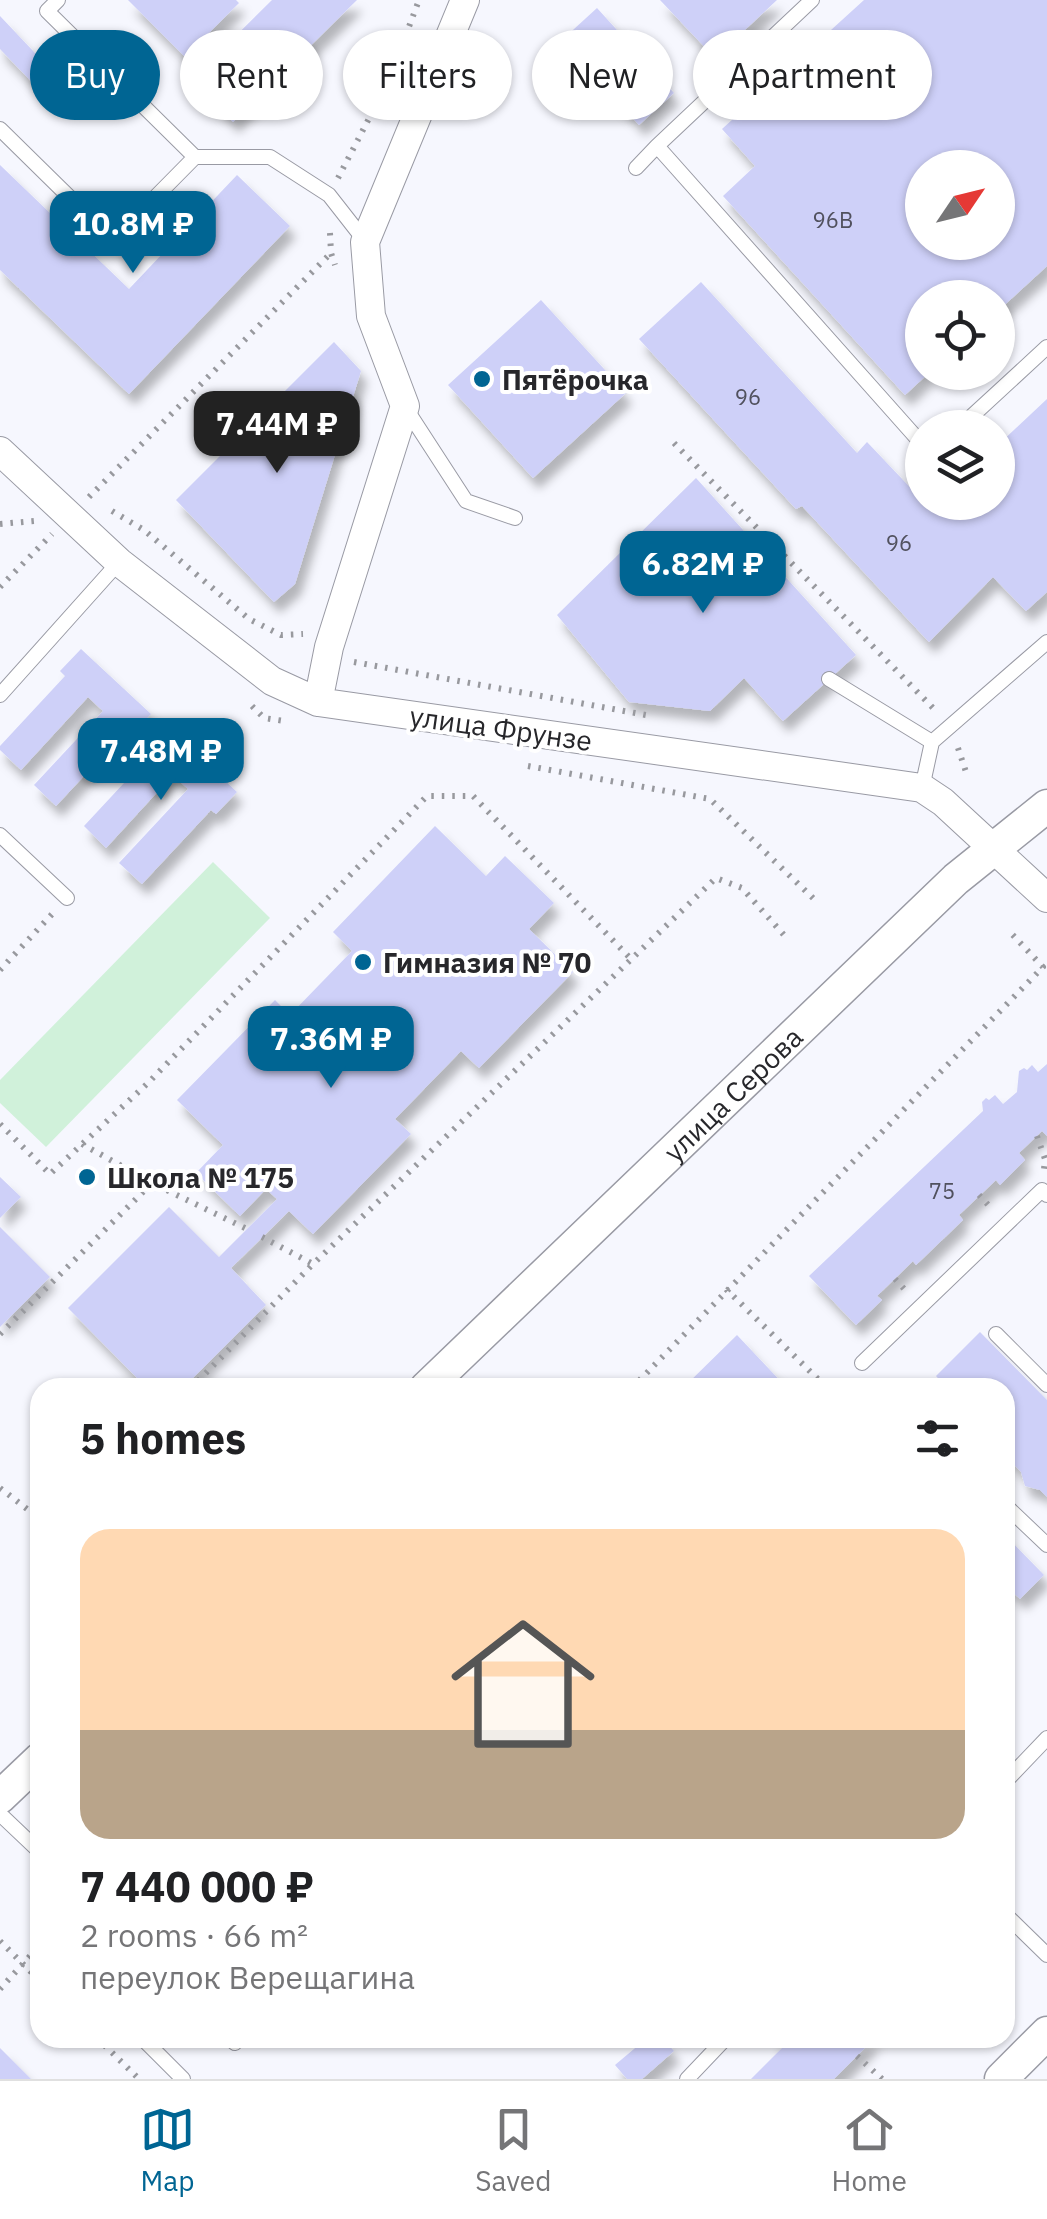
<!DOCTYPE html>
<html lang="en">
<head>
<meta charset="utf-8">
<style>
  body { margin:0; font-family:"IBM Plex Sans",sans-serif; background:#f2f2f2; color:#202124; height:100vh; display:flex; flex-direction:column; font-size:38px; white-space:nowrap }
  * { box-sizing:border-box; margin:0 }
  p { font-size:32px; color:#757577 }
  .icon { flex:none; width:55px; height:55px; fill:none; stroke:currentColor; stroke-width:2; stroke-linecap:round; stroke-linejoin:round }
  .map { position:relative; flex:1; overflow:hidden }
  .drawer { position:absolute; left:30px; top:1378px; width:985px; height:670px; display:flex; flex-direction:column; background:#fff; border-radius:30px; box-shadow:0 2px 8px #0004 }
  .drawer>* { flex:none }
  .top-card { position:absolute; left:30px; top:30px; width:988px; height:90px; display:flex; gap:20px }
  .needle { width:65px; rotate:55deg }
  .controls { position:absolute; left:905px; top:150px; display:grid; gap:20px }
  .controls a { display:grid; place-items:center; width:110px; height:110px; border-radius:50%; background:#fff; box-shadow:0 2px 8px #0004; font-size:50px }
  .price { position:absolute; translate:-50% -85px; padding:0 22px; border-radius:20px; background:#006593; color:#fff; font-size:32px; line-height:65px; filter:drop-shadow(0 2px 5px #0008) }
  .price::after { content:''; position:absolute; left:50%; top:60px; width:30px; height:22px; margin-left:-15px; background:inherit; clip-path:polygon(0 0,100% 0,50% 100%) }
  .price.current { background:#222; color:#fff }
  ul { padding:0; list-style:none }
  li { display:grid; align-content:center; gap:20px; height:530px; padding:0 50px }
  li+li { border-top:2px solid #e0e0e0 }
  li span { display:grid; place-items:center; height:310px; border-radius:30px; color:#555 }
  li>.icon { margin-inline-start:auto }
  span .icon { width:180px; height:180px; fill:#fffc; stroke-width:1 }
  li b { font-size:42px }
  h2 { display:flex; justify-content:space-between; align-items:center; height:120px; padding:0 50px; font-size:42px }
  .pill { padding:0 35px; border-radius:45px; background:#fff; box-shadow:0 2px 8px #0004; font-size:35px; line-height:90px }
  .pill.current { background:#006593; color:#fff }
  .tabs { display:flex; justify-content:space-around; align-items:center; height:140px; border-top:2px solid #e0e0e0; background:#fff; font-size:28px; color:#757577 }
  .tabs a { display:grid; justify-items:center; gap:5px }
  .tabs .current { color:#006593 }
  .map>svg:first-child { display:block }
  .green { fill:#d0f1da }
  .building { fill:#ced0f8; fill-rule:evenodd; filter:url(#shadow) }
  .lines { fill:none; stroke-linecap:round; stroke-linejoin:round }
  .service-casing { stroke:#999aa4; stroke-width:16 }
  .minor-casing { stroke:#999aa4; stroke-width:30 }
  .tertiary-casing { stroke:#999aa4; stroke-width:35 }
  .path { stroke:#98999e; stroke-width:6; stroke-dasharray:2.5 8; stroke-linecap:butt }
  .service { stroke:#fff; stroke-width:14 }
  .minor { stroke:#fff; stroke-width:28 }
  .tertiary { stroke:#fff; stroke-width:32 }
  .poi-dot { fill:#006593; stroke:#fff; stroke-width:4 }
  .labels { text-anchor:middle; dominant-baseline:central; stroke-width:8; stroke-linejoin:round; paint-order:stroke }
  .number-label { font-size:22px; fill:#51515e }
  .poi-label { font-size:28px; font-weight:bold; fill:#27272b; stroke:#fff; text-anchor:start }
  .street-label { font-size:28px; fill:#27272b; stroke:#fff }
</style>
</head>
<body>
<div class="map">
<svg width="1047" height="2079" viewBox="0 0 1047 2079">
  <defs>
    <filter id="shadow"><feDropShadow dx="6" dy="11" stdDeviation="5" flood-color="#0004"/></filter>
  </defs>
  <rect width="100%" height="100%" fill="#f6f7fe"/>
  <path class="green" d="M 213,862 L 270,918 L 46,1147 L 0,1103 L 0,1080 Z"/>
  <path class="building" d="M 128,0 L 236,0 L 239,3 L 185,57 Z
    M 272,0 L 357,0 L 233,122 L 191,80 Z
    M 660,0 L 777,0 L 715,58 Z
    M 864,0 L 1047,0 L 1047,266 L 998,311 L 998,298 L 922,298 L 922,372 L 930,372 L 905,395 L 723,196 L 755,166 L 722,129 ZM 922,168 L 998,168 L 998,242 L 922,242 Z
    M 597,8 L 674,93 L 639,125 L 562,40 Z
    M 0,16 L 68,88 L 52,103 L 0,49 Z
    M 0,165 L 129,289 L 237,175 L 290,226 L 129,394 L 0,270 Z
    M 701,282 L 857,453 L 867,442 L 922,500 L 922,502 L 930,507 L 935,502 L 998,502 L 998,445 L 1047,399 L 1047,592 L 1026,611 L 993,577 L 929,642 L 802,506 L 796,509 L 639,339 Z
    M 541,300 L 626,393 L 533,478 L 448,385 Z
    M 334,342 L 361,371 L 295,584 L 274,602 L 176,500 Z
    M 696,478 L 856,655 L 783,721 L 744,678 L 710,711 L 629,702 L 557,615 Z
    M 81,649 L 151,714 L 130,736 L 125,732 L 56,806 L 34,785 L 103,711 L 88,697 L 21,770 L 0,750 L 0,746 L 65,676 L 60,671 Z
    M 167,727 L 237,792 L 216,814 L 211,810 L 142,884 L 119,863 L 188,789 L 173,775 L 106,848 L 84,826 L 151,754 L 146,749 Z
    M 435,826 L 486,876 L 505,856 L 554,903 L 529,929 L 573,972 L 479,1068 L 461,1051 L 395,1119 L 411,1134 L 313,1234 L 289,1211 L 231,1268 L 266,1305 L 183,1388 L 147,1388 L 68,1308 L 169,1207 L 219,1257 L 277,1199 L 266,1189 L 240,1216 L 196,1173 L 223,1145 L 177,1100 L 275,1000 L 290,1015 L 352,951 L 333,932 Z
    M 1047,1064 L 1047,1136 L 1042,1131 L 1019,1153 L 1025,1160 L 1000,1185 L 996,1180 L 959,1215 L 963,1220 L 916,1265 L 913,1261 L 877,1296 L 882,1300 L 856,1325 L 809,1276 L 983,1111 L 982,1102 L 986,1098 L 989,1100 L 995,1095 L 1003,1104 L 1017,1092 L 1019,1071 L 1024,1068 L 1027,1070 L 1032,1065 L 1038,1072 Z
    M 0,1177 L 21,1197 L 0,1218 Z
    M 0,1227 L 50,1277 L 0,1327 Z
    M 980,1332 L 1047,1400 L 1047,1497 L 1040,1490 L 1025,1486 L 1021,1472 L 1005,1455 L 1005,1388 L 947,1388 L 936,1376 Z
    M 737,1335 L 787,1388 L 683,1388 Z
    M 1005,1535 L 1044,1575 L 1020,1599 L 1005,1585 Z
    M 647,2038 L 662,2038 L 674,2051 L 642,2079 L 627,2079 L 615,2065 Z
    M 771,2038 L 875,2038 L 834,2079 L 751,2079 L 782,2048 Z
    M 0,2048 L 31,2079 L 0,2079 Z"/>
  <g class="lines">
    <g class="service-casing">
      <path id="service" d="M 58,0 L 47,11 L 195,157 L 270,157 L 329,195 L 365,241
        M 0,129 L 113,240 L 195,157
        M 657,146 L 812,0
        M 636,168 L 657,146 L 922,444
        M 405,407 L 466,501 L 515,518
        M 959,428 L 1047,347
        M 829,679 L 932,742
        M 0,695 L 119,562
        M 922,788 L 932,742 L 1047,642
        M 0,835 L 67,898
        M 996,1334 L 1047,1385
        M 862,1363 L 1042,1190 L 1047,1195
        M 1005,1505 L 1047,1545
        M 1005,1782 L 1047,1738
        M 0,1814 L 40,1852
        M 1005,1914 L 1047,1955
        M 142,2038 L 183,2079
        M 229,2038 L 235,2043
        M 687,2079 L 726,2038"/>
    </g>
    <g class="minor-casing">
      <path id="minor" d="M 0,451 L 119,562 L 272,681 L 318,702 L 922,788 L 943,802 L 1047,898
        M 318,702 L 329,647 L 405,406 L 371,316 L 365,242 L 465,0"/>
    </g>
    <g class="tertiary-casing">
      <g id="tertiary">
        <path id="s1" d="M 426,1388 L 956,879 L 1047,806"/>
        <path d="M 0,1797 L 40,1759"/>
        <path d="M 1001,2079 L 1047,2033"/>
      </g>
    </g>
    <path class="path" d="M 338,178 L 389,80 L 419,0
      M 330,233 L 331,253 L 335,265
      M 674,443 L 937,712
      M 89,497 L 331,253
      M 112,511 L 144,530 L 249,619 L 281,635 L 303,634
      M 0,524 L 34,521
      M 0,587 L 52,534
      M 354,662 L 646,715
      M 252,706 L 264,718 L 284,721
      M 958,748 L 967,775
      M 528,766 L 710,799 L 816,901
      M 0,970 L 54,912
      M 0,1124 L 50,1174 L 149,1082 L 427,796 L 473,796 L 631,959
      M 1037,1136 L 1045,1159 L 1044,1169
      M 82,1144 L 152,1183
      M 979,1195 L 992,1209
      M 262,1237 L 313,1264 L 716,878 L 742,888 L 784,935
      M 895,1279 L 908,1293
      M 726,1289 L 827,1388
      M 0,1334 L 152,1183 L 247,1229
      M 191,1388 L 313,1264
      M 632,1388 L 1043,967 L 1009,931
      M 0,1488 L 40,1519
      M 0,1941 L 40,1981
      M 0,1989 L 40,1945
      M 97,2038 L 139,2079
      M 857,2056 L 882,2079"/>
    <use href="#service" class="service"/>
    <use href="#minor" class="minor"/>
    <use href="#tertiary" class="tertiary"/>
  </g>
  <g class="poi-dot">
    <circle cx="482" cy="379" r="10"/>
    <circle cx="363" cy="962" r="10"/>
    <circle cx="87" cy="1177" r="10"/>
  </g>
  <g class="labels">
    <g class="number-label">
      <text x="833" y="219">96В</text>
      <text x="748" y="396">96</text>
      <text x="899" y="542">96</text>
      <text x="942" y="1190">75</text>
    </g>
    <g class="poi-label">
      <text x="502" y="379">Пятёрочка</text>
      <text x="383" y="962">Гимназия № 70</text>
      <text x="107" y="1177">Школа № 175</text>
    </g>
    <g class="street-label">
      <text transform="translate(501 728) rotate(8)">улица Фрунзе</text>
      <text stroke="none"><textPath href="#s1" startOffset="425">улица Серова</textPath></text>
    </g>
  </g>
</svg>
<div class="controls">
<a><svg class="needle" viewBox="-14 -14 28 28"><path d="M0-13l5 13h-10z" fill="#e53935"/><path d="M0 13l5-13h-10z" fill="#757577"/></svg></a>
<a><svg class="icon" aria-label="locate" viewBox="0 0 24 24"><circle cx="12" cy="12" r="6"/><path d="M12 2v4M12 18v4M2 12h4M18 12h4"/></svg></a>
<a><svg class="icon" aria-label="layers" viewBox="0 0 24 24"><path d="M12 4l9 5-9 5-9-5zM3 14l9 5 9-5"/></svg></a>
</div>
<b class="price" style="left:133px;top:276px">10.8M ₽</b>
<b class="price current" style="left:277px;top:476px">7.44M ₽</b>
<b class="price" style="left:703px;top:616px">6.82M ₽</b>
<b class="price" style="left:161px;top:803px">7.48M ₽</b>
<b class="price" style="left:331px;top:1091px">7.36M ₽</b>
<div class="top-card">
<a class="pill current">Buy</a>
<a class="pill">Rent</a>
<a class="pill">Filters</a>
<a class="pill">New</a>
<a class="pill">Apartment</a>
</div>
<section class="drawer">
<h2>5 homes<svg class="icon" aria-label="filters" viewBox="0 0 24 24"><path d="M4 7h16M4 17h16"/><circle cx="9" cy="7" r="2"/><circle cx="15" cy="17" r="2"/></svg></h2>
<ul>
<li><span style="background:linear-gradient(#ffd9b3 65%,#b9a48a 0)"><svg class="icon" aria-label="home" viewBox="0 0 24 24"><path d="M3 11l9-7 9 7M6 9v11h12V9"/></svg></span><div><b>7 440 000 ₽</b><p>2 rooms · 66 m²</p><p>переулок Верещагина</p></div></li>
</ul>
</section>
</div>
<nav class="tabs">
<a class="current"><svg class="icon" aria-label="map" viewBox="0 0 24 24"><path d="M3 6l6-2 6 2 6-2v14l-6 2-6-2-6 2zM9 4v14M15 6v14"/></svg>Map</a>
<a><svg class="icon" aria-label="saved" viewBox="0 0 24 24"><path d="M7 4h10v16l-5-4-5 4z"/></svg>Saved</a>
<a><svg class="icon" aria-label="home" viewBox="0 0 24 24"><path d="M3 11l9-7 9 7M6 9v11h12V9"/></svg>Home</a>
</nav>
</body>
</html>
